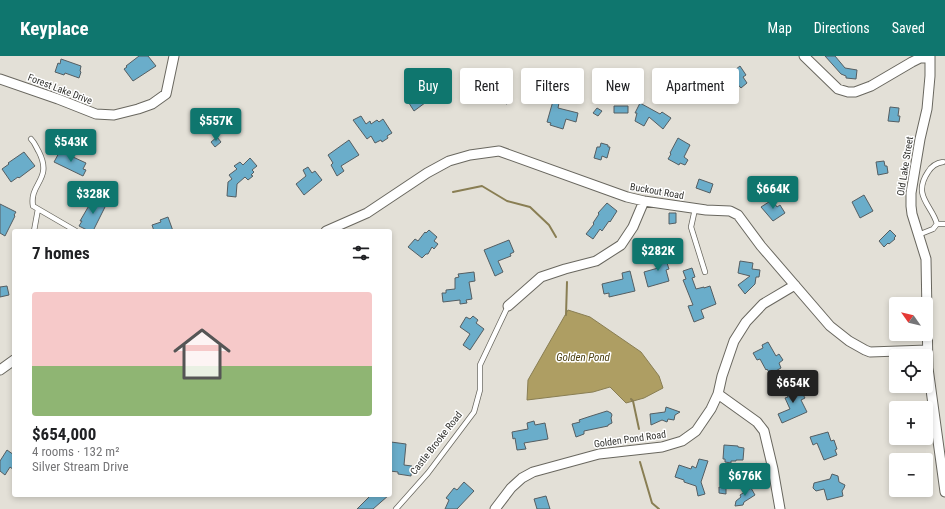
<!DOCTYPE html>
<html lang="en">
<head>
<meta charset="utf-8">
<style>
  body { margin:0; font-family:"Roboto Condensed",sans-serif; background:#f2f2f2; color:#202124; height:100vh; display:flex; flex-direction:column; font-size:15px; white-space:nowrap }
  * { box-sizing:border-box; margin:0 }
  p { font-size:13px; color:#757577 }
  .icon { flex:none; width:22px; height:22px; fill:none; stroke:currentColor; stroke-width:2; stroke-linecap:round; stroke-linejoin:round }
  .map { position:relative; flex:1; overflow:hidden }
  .drawer { position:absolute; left:12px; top:173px; width:380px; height:268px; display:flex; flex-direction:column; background:#fff; border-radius:4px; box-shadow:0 2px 6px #0003 }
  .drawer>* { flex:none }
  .hud { position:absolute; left:404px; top:12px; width:380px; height:36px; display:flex; gap:8px }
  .needle { width:26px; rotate:304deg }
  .controls { position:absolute; left:889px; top:241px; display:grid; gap:8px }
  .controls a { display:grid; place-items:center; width:44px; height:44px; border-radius:4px; background:#fff; box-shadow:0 2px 6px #0003; font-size:20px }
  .price { position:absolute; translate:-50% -34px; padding:0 9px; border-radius:4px; background:#0f766e; color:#fff; font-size:13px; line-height:26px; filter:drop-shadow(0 1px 2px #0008) }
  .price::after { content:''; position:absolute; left:50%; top:24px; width:12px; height:9px; margin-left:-6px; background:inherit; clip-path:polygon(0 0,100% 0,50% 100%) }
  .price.current { background:#222; color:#fff }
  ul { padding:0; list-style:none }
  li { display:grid; align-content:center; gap:8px; height:212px; padding:0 20px }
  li+li { border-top:1px solid #e0e0e0 }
  li span { display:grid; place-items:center; height:124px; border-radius:4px; color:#555 }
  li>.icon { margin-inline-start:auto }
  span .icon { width:72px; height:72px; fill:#fffc; stroke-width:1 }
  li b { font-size:17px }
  h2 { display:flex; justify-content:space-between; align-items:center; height:48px; padding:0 20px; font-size:17px }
  .pill { padding:0 14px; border-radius:4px; background:#fff; box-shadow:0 2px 6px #0003; font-size:14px; line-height:36px }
  .pill.current { background:#0f766e; color:#fff }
  header { display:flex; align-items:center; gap:24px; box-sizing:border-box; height:56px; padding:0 20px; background:#0f766e; color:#fff }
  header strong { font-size:19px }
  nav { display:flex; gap:22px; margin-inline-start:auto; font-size:14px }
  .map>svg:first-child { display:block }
  .water { fill:#ae9e63; stroke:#897e53 }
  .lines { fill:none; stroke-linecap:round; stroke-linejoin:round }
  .stream { stroke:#897e53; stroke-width:2 }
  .building { fill:#6aadca; stroke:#555e62 }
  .lane-casing { stroke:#69675f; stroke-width:6 }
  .street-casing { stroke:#69675f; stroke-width:11 }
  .lane { stroke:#fff; stroke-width:4.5 }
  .street { stroke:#fff; stroke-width:9 }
  .labels { text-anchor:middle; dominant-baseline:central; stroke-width:3; stroke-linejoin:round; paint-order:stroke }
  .street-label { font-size:10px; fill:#33332f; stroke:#fff }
  .water-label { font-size:11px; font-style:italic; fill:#4e4212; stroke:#fff }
</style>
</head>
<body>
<header>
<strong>Keyplace</strong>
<nav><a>Map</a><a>Directions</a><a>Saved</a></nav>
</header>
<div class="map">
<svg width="945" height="453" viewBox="0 0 945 453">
  <rect width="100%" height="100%" fill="#e3e0d7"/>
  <path class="water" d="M 568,254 L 590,261 L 641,296 L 659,320 L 663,332 L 644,342 L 626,347 L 610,331 L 593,336 L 527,344 L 528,324 Z"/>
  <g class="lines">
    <path class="stream" d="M 453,136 L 482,130 L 507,145 L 530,151 L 549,169 L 556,181
      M 566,259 L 567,226
      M 631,343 L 633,345 L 639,373
      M 640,406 L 652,447 L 659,453"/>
  </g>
  <path class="building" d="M 139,0 L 148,0 L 156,10 L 133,25 L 124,13 L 127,11 L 126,10 Z
    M 825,0 L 835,0 L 845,12 L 857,14 L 856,23 L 846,22 L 846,20 L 841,18 Z
    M 61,3 L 81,10 L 80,15 L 81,16 L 79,22 L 65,17 L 64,19 L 55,16 L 58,7 L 60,8 Z
    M 740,10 L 746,19 L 743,21 L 747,27 L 741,32 L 732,22 L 734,21 L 731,17 Z
    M 425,33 L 426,34 L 428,33 L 433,41 L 414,55 L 407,44 Z
    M 498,35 L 510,39 L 507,48 L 495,44 Z
    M 553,45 L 559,47 L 558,52 L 578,57 L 576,66 L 566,63 L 563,73 L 550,69 L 551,67 L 547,66 Z
    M 640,47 L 660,58 L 662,56 L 671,62 L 663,73 L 649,61 L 644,70 L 635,65 L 637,57 L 635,57 Z
    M 614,50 L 628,50 L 628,57 L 614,57 Z
    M 890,51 L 899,52 L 898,60 L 900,60 L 899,66 L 888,65 Z
    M 597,52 L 602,55 L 598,60 L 593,57 Z
    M 361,60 L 366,68 L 370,65 L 371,68 L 377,64 L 379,66 L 383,63 L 392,77 L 387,80 L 388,82 L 382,86 L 381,84 L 375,87 L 371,80 L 367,83 L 353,64 Z
    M 217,81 L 221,86 L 215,91 L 211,86 Z
    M 678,82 L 690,89 L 684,101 L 688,104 L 685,109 L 680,107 L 679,109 L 668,103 L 671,98 L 670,97 Z
    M 349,84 L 359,99 L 341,110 L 344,115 L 337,120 L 331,109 L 333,107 L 328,99 Z
    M 601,87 L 608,89 L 608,91 L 610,91 L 607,102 L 602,100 L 601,104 L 594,102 L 597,91 L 600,91 Z
    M 60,95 L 86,107 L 83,113 L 86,114 L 83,120 L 54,106 Z
    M 24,96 L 35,110 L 19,122 L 18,121 L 11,126 L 2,113 L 9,108 L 8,107 Z
    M 250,102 L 257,110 L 252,114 L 254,116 L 251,119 L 253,120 L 248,124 L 245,121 L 237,128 L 236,141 L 227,140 L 228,126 L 232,123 L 229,119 L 237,113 L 234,110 L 240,106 L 243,109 Z
    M 884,105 L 885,110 L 887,110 L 888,117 L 878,119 L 876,106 Z
    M 308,111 L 312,117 L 315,115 L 322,124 L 304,139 L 296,128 L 306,120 L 303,114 Z
    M 699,123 L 713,128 L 710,137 L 696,132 Z
    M 864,139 L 873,155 L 860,162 L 852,146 Z
    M 94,141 L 107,147 L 93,175 L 89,175 L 79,170 L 82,165 L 80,165 Z
    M 772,144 L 777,151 L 780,149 L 785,157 L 773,165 L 761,151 Z
    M 607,147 L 617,155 L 610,166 L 609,165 L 602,175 L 600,173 L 593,183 L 586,178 L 594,168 L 593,167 L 599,158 L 598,157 Z
    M 0,148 L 16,156 L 14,159 L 15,160 L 5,180 L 0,177 Z
    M 669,157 L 676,157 L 676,167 L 669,168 Z
    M 168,161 L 173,175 L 154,175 L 152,169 L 161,166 L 160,164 Z
    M 429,174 L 437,181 L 434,185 L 438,188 L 434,193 L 432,191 L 428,198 L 426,198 L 422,202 L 408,191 L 415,183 L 418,185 L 425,176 L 426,177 Z
    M 890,174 L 896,180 L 894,182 L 895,183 L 889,188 L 888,187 L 884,191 L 879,185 Z
    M 509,184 L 514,196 L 510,198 L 511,200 L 498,205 L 503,216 L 495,220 L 484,194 Z
    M 664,198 L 669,213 L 666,214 L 669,225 L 648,231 L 644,216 L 658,212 L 654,201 Z
    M 740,205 L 753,207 L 752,213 L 760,214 L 759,221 L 756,221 L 755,228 L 745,238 L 738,229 L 750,220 L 738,217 Z
    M 692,212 L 695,221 L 692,222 L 696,233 L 704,231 L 704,232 L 710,230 L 716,248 L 701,254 L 704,262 L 694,266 L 688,250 L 693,249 L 683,224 L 686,223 L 683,215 Z
    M 630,215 L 635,235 L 609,241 L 609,237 L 604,238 L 602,228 L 623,223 L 622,217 Z
    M 474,216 L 475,225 L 469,226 L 472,243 L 466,244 L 467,247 L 460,248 L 460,244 L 443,246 L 442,237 L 446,237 L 446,234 L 455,233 L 455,222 L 459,221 L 458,218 Z
    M 7,230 L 9,239 L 0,241 L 0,231 Z
    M 473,260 L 478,264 L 476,267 L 484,273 L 470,294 L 463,289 L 470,278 L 460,271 L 466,261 L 470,263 Z
    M 768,286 L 776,300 L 779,298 L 783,304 L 779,307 L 781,312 L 770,318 L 767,313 L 766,314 L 760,303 L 757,304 L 753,297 L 763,292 L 762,289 Z
    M 797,328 L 805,342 L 801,344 L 807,356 L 782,367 L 778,358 L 790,353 L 785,342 L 788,341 L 784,334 Z
    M 666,351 L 680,356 L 675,359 L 674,364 L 668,363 L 667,366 L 662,364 L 651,369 L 650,358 L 665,356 Z
    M 607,355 L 611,357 L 612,359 L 611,362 L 612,367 L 608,369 L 608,370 L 584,375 L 584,378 L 576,381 L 572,368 L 580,366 L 579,364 L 588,361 Z
    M 534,365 L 535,369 L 545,367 L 548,383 L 524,387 L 526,393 L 517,394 L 515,382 L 513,383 L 512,376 L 528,373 L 527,367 Z
    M 828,376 L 831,385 L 834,384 L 837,393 L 835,394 L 837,399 L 824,404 L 817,387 L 813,389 L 810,381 Z
    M 391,386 L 406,388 L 404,409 L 412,410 L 411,420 L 398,418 L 398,416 L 390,415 L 390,390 Z
    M 724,389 L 738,390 L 738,391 L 744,392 L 743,404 L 736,404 L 736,405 L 731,405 L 731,407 L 725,406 L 725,403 L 723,403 Z
    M 7,394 L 14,399 L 14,414 L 10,411 L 5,419 L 0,415 L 0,405 Z
    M 699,403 L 708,405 L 701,426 L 705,438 L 698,440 L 696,430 L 684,426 L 684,424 L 675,421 L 679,409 L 691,413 L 692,410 L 696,412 Z
    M 832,418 L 838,420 L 839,426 L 845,429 L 844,432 L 842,435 L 843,440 L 827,444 L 824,433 L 816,435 L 813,432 L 814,427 L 830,423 Z
    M 464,426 L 474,435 L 457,453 L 445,453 L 449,444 L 446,442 L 454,432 L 457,434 Z
    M 719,431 L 726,432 L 726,438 L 719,437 Z
    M 751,432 L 755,439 L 744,446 L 743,449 L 735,450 L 736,445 L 741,441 L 740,439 Z
    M 371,439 L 389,439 L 373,453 L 357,453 Z
    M 546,440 L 550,453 L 537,453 L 534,443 Z"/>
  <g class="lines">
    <g class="lane-casing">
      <path id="lane" d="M 31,83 C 35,87 36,91 39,96 C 53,124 29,127 33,150 L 76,175
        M 695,153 L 691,171 L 705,216
        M 937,168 L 945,168
        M 34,175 L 38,153
        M 918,179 L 933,173 L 937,168 C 932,149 912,140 928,116 C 931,111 936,107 943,106
        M 396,453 L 428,417 L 474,356 L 480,334 L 480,309 L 508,250"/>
    </g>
    <g class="street-casing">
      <path id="street" d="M 804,0 L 838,33 L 848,36 L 855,36 L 871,30 L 912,6 L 920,2 L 930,2
        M 930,0 L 930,20 L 927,53 L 920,83 L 911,137 L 911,150 L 912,158 L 926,203 L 928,312 L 945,436
        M 0,23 L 58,43 L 96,58 L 114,59 L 138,53 L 152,48 L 166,38 L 174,0
        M 326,175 L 367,157 L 427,117 L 449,105 L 470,99 L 499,95 L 627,141 L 644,145 L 706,154 L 730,155 L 738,159 L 761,190 L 830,270 L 849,285 L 865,294 L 870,296 L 927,294
        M 508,250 L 541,221 L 565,213 L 596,205 L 621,189 L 633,171 L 644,145
        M 0,314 L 14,304
        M 718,338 L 757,366 L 764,375 L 773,413 L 780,453
        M 495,453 L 511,432 L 522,422 L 533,416 L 599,398 L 662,391 L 682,385 L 696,375 L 711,353 L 718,338 L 722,320 L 734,285 L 746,266 L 763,248 L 795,229"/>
    </g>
    <use href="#lane" class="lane"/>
    <use href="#street" class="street"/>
  </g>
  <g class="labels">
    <g class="street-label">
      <text transform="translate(60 33) rotate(21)">Forest Lake Drive</text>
      <text transform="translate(905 110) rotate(-81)">Old Lake Street</text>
      <text transform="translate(657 135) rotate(10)">Buckout Road</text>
      <text transform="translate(630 383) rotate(-8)">Golden Pond Road</text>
      <text transform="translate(436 387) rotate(-52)">Castle Brooke Road</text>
    </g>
    <g class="water-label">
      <text x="583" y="301">Golden Pond</text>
    </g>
  </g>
</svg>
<div class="controls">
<a><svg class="needle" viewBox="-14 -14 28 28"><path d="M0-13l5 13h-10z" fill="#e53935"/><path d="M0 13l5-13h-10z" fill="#757577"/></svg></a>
<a><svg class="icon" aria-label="locate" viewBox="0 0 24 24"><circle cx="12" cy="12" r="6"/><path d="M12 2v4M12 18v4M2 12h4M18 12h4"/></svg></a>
<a>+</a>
<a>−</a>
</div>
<b class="price" style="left:216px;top:86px">$557K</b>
<b class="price" style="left:71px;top:107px">$543K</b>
<b class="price" style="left:773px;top:154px">$664K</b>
<b class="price" style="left:93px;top:159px">$328K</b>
<b class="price" style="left:658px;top:216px">$282K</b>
<b class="price current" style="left:793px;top:348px">$654K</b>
<b class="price" style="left:745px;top:441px">$676K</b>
<div class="hud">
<a class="pill current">Buy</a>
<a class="pill">Rent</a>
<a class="pill">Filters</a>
<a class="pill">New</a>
<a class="pill">Apartment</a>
</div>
<section class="drawer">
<h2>7 homes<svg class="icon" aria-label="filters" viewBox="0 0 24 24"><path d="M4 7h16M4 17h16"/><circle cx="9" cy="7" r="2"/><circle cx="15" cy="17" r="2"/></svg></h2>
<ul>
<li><span style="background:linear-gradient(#f6c9c9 60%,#8fb573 0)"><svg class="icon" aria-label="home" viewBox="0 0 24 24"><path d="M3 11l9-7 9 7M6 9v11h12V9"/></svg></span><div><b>$654,000</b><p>4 rooms · 132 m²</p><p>Silver Stream Drive</p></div></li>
</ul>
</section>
</div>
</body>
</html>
